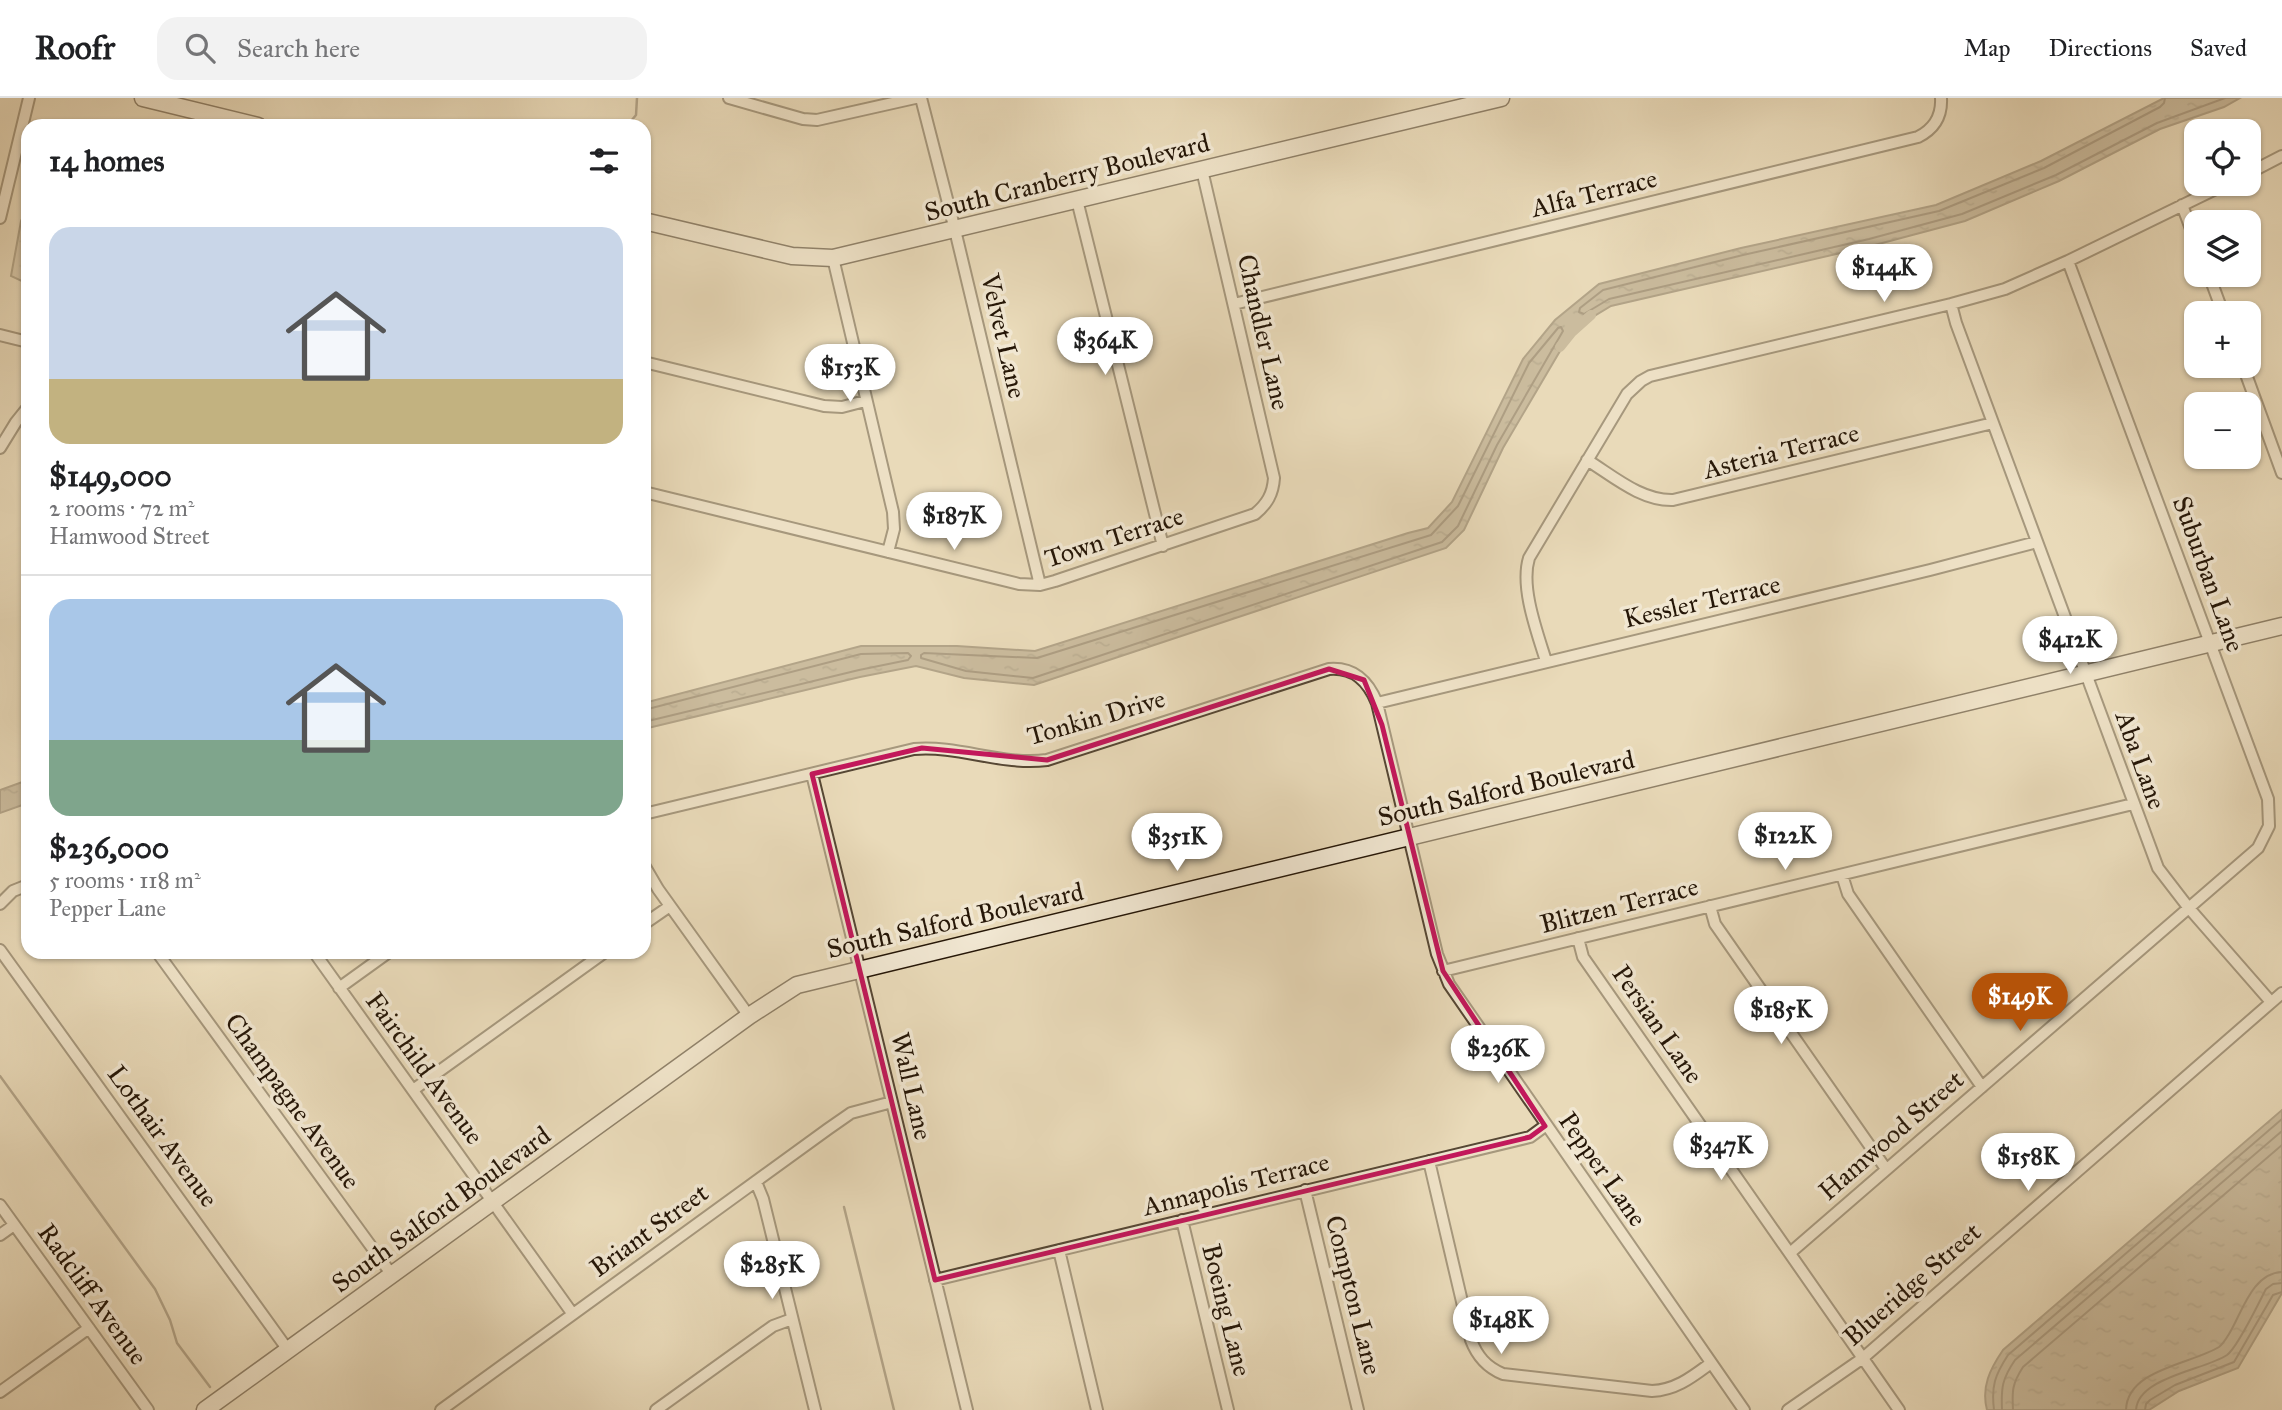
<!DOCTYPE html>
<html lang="en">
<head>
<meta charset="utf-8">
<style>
  body { margin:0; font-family:"IM FELL Great Primer",serif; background:#f2f2f2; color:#202124; height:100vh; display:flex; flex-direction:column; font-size:26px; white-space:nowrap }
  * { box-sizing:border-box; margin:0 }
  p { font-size:23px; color:#757577 }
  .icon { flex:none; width:38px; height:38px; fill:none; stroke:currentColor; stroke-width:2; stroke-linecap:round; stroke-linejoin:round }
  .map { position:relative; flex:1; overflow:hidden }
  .sheet { position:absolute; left:21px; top:21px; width:630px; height:840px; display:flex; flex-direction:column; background:#fff; border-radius:21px; box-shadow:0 2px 5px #0004 }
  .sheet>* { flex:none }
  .fabs { position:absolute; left:2184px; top:21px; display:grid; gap:14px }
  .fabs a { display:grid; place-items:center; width:77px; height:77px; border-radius:14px; background:#fff; box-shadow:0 2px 5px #0004; font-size:35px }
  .price { position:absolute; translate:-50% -60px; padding:0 16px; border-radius:24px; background:#fff; color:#222; font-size:23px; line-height:46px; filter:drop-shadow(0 2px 4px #0008) }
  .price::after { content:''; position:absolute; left:50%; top:42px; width:21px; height:16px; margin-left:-10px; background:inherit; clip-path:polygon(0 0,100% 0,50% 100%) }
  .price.current { background:#b45309; color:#fff }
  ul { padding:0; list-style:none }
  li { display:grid; align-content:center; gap:14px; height:371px; padding:0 28px }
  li+li { border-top:2px solid #e0e0e0 }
  li span { display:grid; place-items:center; height:217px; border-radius:21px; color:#555 }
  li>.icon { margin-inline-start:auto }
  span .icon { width:126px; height:126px; fill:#fffc; stroke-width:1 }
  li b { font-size:30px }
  h2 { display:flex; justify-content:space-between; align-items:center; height:84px; padding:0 28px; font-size:30px }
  header { display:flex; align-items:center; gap:42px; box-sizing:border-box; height:98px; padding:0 35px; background:#fff; border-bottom:2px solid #e0e0e0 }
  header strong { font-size:33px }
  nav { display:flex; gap:38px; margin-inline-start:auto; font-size:24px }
  .search { width:490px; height:63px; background:#f2f2f2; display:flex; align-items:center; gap:18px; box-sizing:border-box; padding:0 24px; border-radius:21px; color:#757577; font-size:26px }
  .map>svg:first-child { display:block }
  .wetland { fill:url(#wetland-marsh); stroke:#766851; stroke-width:2 }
  .water { fill:url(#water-ripples); stroke:#72634d; stroke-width:2 }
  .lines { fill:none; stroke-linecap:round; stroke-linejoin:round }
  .shore { stroke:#665642; stroke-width:2 }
  .stream { stroke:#72634d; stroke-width:2.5 }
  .canal { stroke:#a6977c; stroke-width:10 }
  .street-casing { stroke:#564734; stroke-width:14 }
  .secondary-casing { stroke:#251607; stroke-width:19 }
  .street { stroke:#f1e7d2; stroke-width:10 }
  .secondary { stroke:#f1e7d2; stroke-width:16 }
  .marked { fill:none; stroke:#c2185b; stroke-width:5; stroke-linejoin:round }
  .labels { text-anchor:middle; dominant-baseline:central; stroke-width:7; stroke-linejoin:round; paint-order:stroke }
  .street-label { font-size:26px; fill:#251607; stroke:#f1e7d2 }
</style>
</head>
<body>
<header>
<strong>Roofr</strong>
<div class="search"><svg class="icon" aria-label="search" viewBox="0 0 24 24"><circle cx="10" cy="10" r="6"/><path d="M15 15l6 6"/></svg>Search here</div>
<nav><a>Map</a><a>Directions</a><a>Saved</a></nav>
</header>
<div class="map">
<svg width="2282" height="1312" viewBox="0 0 2282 1312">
  <defs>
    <pattern id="wetland-marsh" width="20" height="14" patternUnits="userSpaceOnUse" patternTransform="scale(1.75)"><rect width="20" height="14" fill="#c8b99b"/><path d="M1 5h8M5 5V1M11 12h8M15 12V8" fill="none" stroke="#ac9e84"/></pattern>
    <pattern id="water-ripples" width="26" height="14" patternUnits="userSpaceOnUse" patternTransform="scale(1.75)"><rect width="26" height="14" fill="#a6977c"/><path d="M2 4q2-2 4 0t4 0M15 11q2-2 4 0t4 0" fill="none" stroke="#877a64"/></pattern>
  </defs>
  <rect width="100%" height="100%" fill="#e9dab9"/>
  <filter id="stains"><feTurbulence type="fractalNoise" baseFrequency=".00286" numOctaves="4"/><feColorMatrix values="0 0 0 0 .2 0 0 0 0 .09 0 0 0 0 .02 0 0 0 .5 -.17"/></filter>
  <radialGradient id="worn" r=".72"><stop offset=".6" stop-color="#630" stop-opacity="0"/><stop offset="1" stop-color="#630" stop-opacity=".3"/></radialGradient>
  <path class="wetland" d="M 28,108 L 28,185 L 26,185 L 11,178 L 21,123 Z"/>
  <path class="water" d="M 2164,0 L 2240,0 L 2224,9 L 2160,31 L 2059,83 L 1965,123 L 1871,148 L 1611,208 L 1573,231 L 1503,350 L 1464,432 L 1446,450 L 1034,587 L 964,580 L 916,568 L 860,579 L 644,631 L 644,605 L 861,548 L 957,548 L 1035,553 L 1408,435 L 1428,430 L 1452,404 L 1523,261 L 1555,222 L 1599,186 L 1741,150 L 1936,107 L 2041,63 Z
    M 28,682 L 28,705 L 0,715 L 0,692 Z
    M 2282,1012 L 2282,1195 L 2238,1270 L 2179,1293 L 2149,1312 L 1987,1312 C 1981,1289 1990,1271 2003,1252 Z"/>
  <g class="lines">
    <path class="shore" d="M 2165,0 L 2164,5 L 2160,9 L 2044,70 L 1939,113 L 1743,157 L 1603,192 L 1580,210 L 1579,214 L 1584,216 L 1609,201 L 1869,141 L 1962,116 L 2056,77 L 2157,25 L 2225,0
      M 1561,229 L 1563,233 L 1497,347 L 1458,428 L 1442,444 L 1033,580 L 966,573 L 921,560 L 921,557 L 924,555 L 1037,560 L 1431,437 L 1458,408 L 1529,265 L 1558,230 Z
      M 644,612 L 861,556 L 908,555 L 911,558 L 908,562 L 859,572 L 644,624
      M 1994,1312 C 1991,1288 1995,1277 2008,1257 L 2282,1021
      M 2002,1312 C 2001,1290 2002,1281 2015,1262 L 2282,1033
      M 2013,1312 C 2012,1293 2012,1286 2023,1269 L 2282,1047
      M 2126,1312 C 2127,1271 2192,1266 2219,1249 C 2223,1246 2226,1241 2229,1236 C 2242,1215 2252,1175 2282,1174
      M 2136,1312 C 2138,1279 2205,1272 2227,1257 C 2238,1249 2258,1206 2266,1191 L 2273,1186 L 2282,1185
      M 2145,1312 L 2146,1306 L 2150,1302 L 2175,1287 L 2234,1264 L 2273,1197 L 2282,1194"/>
    <path class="stream" d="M 627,28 L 636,17 L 637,0
      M 0,978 L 155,1191 L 170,1222 L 177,1245 L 210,1289
      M 844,1109 L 894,1312"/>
    <path class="canal" d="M 1560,249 L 1572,234 L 1591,217"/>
    <g class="street-casing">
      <path id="street" d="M 729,0 L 803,21 L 817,22 L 915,0
        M 921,0 L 955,132 L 1040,487
        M 2249,75 L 2282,58
        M 1077,102 L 1163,448
        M 2182,107 L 2196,144
        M 0,120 L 29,0
        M 833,160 L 893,414 L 894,431 L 888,454
        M 2209,177 L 2223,215
        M 1234,206 L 1918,39 C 1934,31 1942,18 1941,0
        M 1951,206 L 1956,225 L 2158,770 L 2188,809 L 2271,904
        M 0,237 L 28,244
        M 644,264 L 824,308 L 842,309 L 865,303
        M 2243,268 L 2282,375
        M 0,350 L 16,324 L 28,309
        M 1587,362 C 1613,378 1641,403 1673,402 L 1993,325
        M 644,394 L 1019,486 L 1040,487 L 1055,483 L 1255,416 C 1267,406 1273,396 1274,380 L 1202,72
        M 1546,563 C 1537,534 1520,489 1529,460 L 1627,296 L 1641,283 L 1650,278 L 1951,206 L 2005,191 L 2068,163 L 2226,86
        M 1377,605 L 1930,472 L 2037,444
        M 812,676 L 967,1312
        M 644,716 L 914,651 C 959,647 1002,668 1047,662 L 1329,571 C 1354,569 1368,583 1377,605 L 1437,856 L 1449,886 L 1744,1312
        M 644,767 L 658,791 L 749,918
        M 1842,777 L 1848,796 L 1982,989
        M 0,806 L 13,793 L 28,787
        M 1710,808 L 1715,826 L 1886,1071
        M 644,826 L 670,808
        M 1578,840 L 1583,859 L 1899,1312
        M 0,852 L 288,1252
        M 157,854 L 392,1177
        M 314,854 L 572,1215
        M 1443,873 L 2133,706
        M 339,890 L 389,854
        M 413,992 L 605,854
        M 1429,1063 L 1471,1242 C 1477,1258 1486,1269 1503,1276 L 1652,1293 C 1676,1292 1692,1279 1711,1265
        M 756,1084 L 763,1101 L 815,1312
        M 1305,1092 L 1358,1312
        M 0,1107 L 148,1312
        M 1182,1122 L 1228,1312
        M 0,1137 L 14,1127
        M 1059,1152 L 1097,1312
        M 1790,1155 L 2258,750 L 2269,728 L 2268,701 L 2068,163
        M 935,1182 L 1530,1039 L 1545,1028
        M 0,1294 L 89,1230
        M 441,1312 L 828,1031 L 851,1015 L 892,1004
        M 656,1312 L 773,1228 L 792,1221
        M 1788,1312 L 1863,1260 L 2282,895"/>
    </g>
    <g class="secondary-casing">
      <path id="secondary" d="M 143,0 L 258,28
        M 644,123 L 792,158 L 833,160 L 1501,0
        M 205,1312 L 749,918 L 797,887 L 2282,528"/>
    </g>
    <use href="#street" class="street"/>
    <use href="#secondary" class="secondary"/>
  </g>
  <path d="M0 0H2282V1312H0ZM 1329,571 L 1364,582 L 1382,627 L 1443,873 L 1545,1028 L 1530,1039 L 935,1182 L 812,676 L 922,650 L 1047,662 Z" fill="#e9dab9" fill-opacity=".55" fill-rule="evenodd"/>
  <path class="marked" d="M 1329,571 L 1364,582 L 1382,627 L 1443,873 L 1545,1028 L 1530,1039 L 935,1182 L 812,676 L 922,650 L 1047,662 Z"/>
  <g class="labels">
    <g class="street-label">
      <text transform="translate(1067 79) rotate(-14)">South Cranberry Boulevard</text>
      <text transform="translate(1594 95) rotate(-14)">Alfa Terrace</text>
      <text transform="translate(1264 234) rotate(77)">Chandler Lane</text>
      <text transform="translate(1004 238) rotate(77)">Velvet Lane</text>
      <text transform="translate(1781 353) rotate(-14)">Asteria Terrace</text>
      <text transform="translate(1114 439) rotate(-18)">Town Terrace</text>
      <text transform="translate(2209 476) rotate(70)">Suburban Lane</text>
      <text transform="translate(1702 503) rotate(-13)">Kessler Terrace</text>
      <text transform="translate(1096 619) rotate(-16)">Tonkin Drive</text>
      <text transform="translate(2141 662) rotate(70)">Aba Lane</text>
      <text transform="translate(1506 690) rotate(-13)">South Salford Boulevard</text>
      <text transform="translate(1619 807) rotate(-14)">Blitzen Terrace</text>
      <text transform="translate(955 822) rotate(-13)">South Salford Boulevard</text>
      <text transform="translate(1658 926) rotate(55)">Persian Lane</text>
      <text transform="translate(425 970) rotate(54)">Fairchild Avenue</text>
      <text transform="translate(912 988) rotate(77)">Wall Lane</text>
      <text transform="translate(293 1003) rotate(54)">Champagne Avenue</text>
      <text transform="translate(1891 1037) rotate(-41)">Hamwood Street</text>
      <text transform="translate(163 1038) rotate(54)">Lothair Avenue</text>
      <text transform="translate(1603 1071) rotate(55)">Pepper Lane</text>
      <text transform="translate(1236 1086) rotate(-14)">Annapolis Terrace</text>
      <text transform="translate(441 1111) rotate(-36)">South Salford Boulevard</text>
      <text transform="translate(649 1132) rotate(-36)">Briant Street</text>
      <text transform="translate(1912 1186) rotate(-41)">Blueridge Street</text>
      <text transform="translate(93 1196) rotate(54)">Radcliff Avenue</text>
      <text transform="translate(1354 1197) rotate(76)">Compton Lane</text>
      <text transform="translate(1227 1212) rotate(76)">Boeing Lane</text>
    </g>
  </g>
  <rect width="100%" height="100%" filter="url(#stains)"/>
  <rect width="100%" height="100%" fill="url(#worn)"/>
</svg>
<div class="fabs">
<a><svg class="icon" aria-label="locate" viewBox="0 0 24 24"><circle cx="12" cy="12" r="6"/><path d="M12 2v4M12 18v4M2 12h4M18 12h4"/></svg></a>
<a><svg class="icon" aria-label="layers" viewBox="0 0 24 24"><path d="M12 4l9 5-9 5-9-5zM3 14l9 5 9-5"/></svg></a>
<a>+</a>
<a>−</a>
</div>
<b class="price" style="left:1884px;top:206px">$144K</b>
<b class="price" style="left:1105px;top:279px">$364K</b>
<b class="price" style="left:850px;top:306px">$153K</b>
<b class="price" style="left:954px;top:454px">$187K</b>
<b class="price" style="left:2070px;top:578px">$412K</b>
<b class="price" style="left:1785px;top:774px">$122K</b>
<b class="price" style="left:1177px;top:775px">$351K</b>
<b class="price current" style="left:2020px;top:935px">$149K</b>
<b class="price" style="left:1781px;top:948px">$185K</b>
<b class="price" style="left:1498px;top:987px">$236K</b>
<b class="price" style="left:1721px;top:1084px">$347K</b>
<b class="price" style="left:2028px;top:1095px">$158K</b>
<b class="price" style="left:772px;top:1203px">$285K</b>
<b class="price" style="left:1501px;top:1258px">$148K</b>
<section class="sheet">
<h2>14 homes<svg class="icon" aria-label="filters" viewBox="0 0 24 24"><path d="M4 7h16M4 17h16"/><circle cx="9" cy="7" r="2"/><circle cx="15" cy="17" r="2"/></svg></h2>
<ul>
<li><span style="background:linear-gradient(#c9d6e8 70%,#c2b280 0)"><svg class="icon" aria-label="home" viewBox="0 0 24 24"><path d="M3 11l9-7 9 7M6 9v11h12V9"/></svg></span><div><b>$149,000</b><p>2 rooms · 72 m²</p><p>Hamwood Street</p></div></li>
<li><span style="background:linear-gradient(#a9c7e8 65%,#7fa58c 0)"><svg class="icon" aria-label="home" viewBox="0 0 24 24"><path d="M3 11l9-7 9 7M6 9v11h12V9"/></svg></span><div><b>$236,000</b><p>5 rooms · 118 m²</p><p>Pepper Lane</p></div></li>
</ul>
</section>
</div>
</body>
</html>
